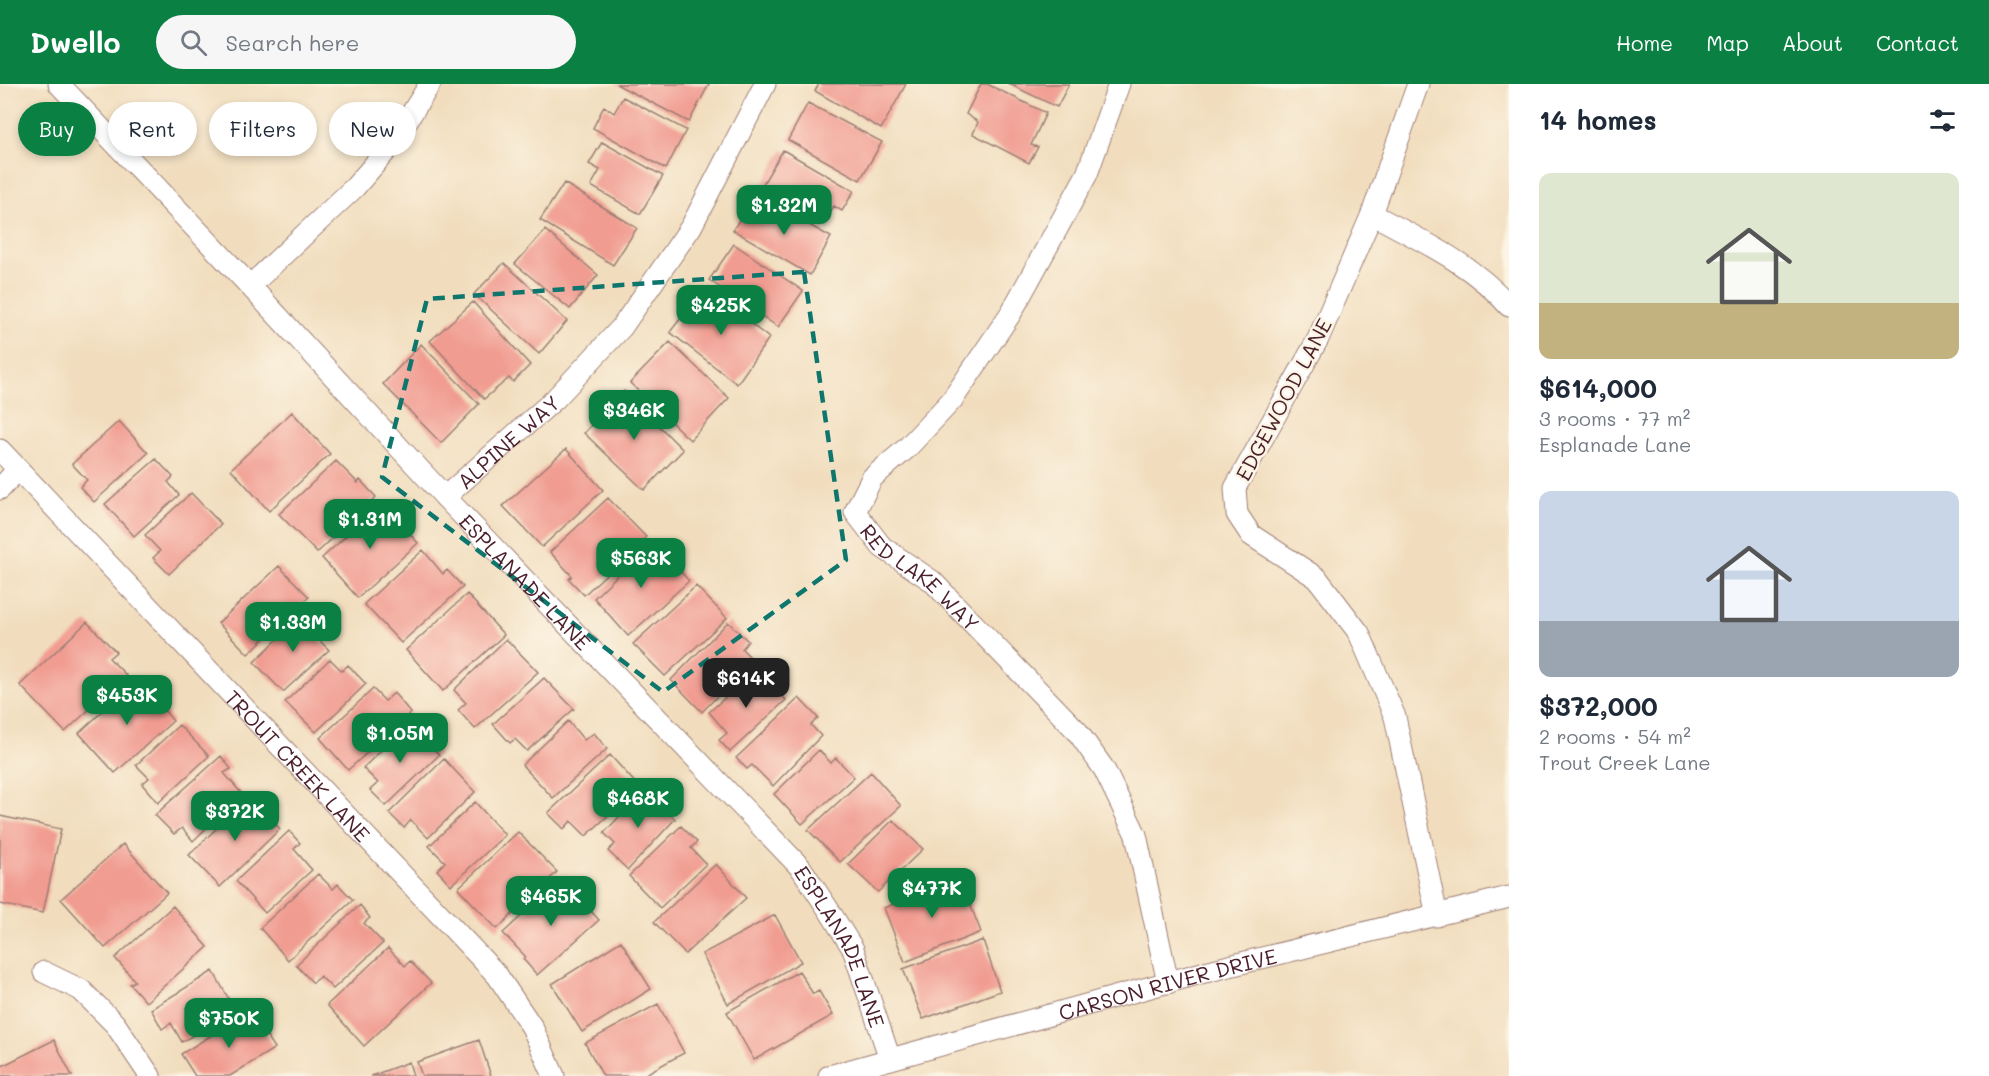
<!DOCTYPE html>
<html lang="en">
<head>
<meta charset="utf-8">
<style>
  body { margin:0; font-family:Mali,sans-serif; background:#f6f6f7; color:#1f2937; height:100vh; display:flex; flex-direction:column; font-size:22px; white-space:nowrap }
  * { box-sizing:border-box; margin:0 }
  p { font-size:20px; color:#747a83 }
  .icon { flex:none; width:33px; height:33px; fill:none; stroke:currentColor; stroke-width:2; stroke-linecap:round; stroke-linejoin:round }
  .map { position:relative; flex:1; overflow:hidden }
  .side { display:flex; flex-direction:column; background:#fff; width:480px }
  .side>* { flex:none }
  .banner { position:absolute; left:18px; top:18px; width:570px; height:54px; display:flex; gap:12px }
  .price { position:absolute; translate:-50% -51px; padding:0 14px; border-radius:12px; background:#0b8043; color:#fff; font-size:20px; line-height:39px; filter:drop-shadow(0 2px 3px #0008) }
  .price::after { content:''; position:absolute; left:50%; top:36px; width:18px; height:14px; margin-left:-9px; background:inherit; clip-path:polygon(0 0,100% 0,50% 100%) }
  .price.on { background:#222; color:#fff }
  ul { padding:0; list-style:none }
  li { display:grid; align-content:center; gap:12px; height:318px; padding:0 30px }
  li span { display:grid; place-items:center; height:186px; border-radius:12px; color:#555 }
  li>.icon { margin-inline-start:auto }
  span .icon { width:108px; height:108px; fill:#fffc; stroke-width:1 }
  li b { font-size:26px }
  h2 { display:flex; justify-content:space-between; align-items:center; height:72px; padding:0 30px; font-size:26px }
  .tag { padding:0 21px; border-radius:27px; background:#fff; box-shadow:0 3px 9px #0003; font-size:21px; line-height:54px }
  .tag.on { background:#0b8043; color:#fff }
  header { display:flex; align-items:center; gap:36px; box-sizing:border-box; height:84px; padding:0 30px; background:#0b8043; color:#fff }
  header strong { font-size:28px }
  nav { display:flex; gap:33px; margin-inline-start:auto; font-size:21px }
  .search { width:420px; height:54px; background:#f6f6f7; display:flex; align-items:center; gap:15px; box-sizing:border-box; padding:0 21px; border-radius:33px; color:#747a83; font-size:22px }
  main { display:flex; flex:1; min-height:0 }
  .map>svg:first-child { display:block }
  .building { fill:#f19c91 }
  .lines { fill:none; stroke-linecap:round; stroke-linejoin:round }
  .minor-casing { stroke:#9e7e74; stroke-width:23 }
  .minor { stroke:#fff; stroke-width:21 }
  .marked { fill:none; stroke:#0f766e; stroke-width:4.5; stroke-dasharray:12 8; stroke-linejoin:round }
  .labels { text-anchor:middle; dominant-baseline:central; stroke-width:5; stroke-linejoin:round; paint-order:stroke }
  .street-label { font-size:21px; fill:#4a1f2b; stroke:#fcf5e5 }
</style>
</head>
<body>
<header>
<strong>Dwello</strong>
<div class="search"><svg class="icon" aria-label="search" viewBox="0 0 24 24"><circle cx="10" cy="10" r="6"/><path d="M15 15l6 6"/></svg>Search here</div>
<nav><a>Home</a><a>Map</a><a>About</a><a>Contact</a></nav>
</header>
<main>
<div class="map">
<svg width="1509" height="992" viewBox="0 0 1509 992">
  <rect width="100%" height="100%" fill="#fcf5e5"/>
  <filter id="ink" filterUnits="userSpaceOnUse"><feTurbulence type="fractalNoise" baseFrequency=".0167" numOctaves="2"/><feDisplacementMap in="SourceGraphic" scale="12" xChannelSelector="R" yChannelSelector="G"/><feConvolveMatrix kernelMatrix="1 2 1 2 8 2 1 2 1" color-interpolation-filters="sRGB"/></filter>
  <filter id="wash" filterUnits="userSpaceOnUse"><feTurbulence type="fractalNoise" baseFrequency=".008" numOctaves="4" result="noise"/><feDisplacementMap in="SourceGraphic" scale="24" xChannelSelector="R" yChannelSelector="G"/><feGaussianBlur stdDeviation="1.35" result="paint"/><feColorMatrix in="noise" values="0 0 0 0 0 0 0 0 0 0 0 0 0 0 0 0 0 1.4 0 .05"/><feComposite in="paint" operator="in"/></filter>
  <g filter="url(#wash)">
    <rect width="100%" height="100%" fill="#f1ddbd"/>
    <g id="blocks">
      <path class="building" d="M 616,0 L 709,0 L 689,38 Z
        M 819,0 L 906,0 L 881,45 L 815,7 Z
        M 981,0 L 987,0 L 1046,29 L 1031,61 L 1038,63 L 1029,79 L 973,50 L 978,38 L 966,30 Z
        M 1009,0 L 1069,0 L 1057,23 Z
        M 623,13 L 686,46 L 666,85 L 593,44 L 604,22 L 614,29 Z
        M 808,19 L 882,58 L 860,96 L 788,56 Z
        M 602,58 L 663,92 L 640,130 L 591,102 L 600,86 L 589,80 Z
        M 783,66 L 854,107 L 842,127 L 834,122 L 824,138 L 761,103 Z
        M 564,99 L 637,144 L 613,181 L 540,136 Z
        M 760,114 L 831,153 L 810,191 L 733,146 L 742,131 L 747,133 Z
        M 545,146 L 598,191 L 570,225 L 515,180 Z
        M 734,160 L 803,207 L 778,243 L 709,196 Z
        M 504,179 L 567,237 L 539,270 L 474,210 Z
        M 707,206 L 769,254 L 737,300 L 670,248 L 684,230 L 686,233 Z
        M 473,218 L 530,281 L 513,298 L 509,294 L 484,315 L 430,257 Z
        M 670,258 L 729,314 L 690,356 L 630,299 Z
        M 421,260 L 479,320 L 441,359 L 383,300 Z
        M 624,307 L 683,366 L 644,406 L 584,349 Z
        M 292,328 L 330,370 L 269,427 L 231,385 Z
        M 119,337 L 148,369 L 94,418 L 80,403 L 87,396 L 72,380 Z
        M 566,365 L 603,406 L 542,463 L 503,422 Z
        M 156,375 L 173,393 L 168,398 L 179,411 L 134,452 L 105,420 Z
        M 336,377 L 358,399 L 360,396 L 376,413 L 317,469 L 279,430 Z
        M 191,409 L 221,440 L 169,490 L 153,474 L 160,467 L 145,451 Z
        M 608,414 L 646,453 L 584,511 L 569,495 L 572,492 L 550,468 Z
        M 382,419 L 418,459 L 358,514 L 322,474 Z
        M 653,457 L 689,497 L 628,552 L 594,514 Z
        M 423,466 L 443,490 L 447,486 L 463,503 L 401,559 L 364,520 Z
        M 279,482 L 309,513 L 248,570 L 218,539 Z
        M 696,502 L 727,534 L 665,592 L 633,560 Z
        M 467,510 L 504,551 L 443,607 L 406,566 Z
        M 305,529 L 321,545 L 314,551 L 329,566 L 283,608 L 254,578 Z
        M 87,538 L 116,568 L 109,574 L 126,591 L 65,648 L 20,601 Z
        M 728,538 L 748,557 L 742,565 L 753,576 L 702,628 L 671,596 Z
        M 506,555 L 538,588 L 475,645 L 458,626 L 466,619 L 454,606 Z
        M 330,575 L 342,587 L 348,581 L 366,600 L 316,648 L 285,618 Z
        M 757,585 L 786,616 L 730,668 L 719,656 L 727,649 L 709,628 Z
        M 140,593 L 155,609 L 152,612 L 173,637 L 115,689 L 79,649 Z
        M 544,594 L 574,625 L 527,667 L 515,655 L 510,659 L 493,640 Z
        M 373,605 L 385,617 L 394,609 L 411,629 L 348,686 L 320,654 Z
        M 799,614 L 818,634 L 811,641 L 821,652 L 773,702 L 752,681 L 747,685 L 736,674 Z
        M 568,637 L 584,656 L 594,649 L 607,665 L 553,714 L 522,681 Z
        M 409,639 L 439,671 L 386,722 L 370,706 L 378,699 L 363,684 Z
        M 179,641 L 209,672 L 158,719 L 142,700 L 149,694 L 136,681 Z
        M 819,666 L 831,679 L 836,674 L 854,693 L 802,740 L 774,710 Z
        M 610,671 L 639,703 L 586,752 L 571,737 L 564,745 L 548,729 Z
        M 221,672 L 231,685 L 224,689 L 242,710 L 193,757 L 182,744 L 174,750 L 155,731 Z
        M 444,675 L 475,708 L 428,754 L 411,736 L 404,744 L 389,729 Z
        M 871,688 L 901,722 L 840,778 L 808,746 Z
        M 644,706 L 675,735 L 628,786 L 608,767 L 615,760 L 604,749 Z
        M 250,712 L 280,745 L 220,803 L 189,771 Z
        M 475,718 L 505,751 L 451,801 L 437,786 L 445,778 L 429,762 Z
        M 0,732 L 61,745 L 43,829 L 0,820 Z
        M 893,736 L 923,765 L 878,808 L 848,780 Z
        M 681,742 L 697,758 L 691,764 L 706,780 L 660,824 L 629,792 Z
        M 289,747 L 300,759 L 294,765 L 312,786 L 265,829 L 236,797 Z
        M 518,748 L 557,788 L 497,845 L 458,804 Z
        M 123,760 L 167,809 L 105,864 L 61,815 Z
        M 716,780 L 746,814 L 685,870 L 654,838 Z
        M 318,790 L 333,805 L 338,800 L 353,816 L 288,876 L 260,844 Z
        M 959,792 L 981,848 L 905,878 L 884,824 Z
        M 562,795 L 599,836 L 537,891 L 523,875 L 526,873 L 503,849 Z
        M 360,821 L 370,834 L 364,839 L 383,859 L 333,905 L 320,892 L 313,899 L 296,881 Z
        M 173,822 L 208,863 L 146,918 L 130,900 L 135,897 L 115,874 Z
        M 775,831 L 801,878 L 728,920 L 702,870 Z
        M 983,856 L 1000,907 L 923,935 L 903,885 Z
        M 621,857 L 651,905 L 582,948 L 552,900 Z
        M 388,864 L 405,882 L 410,877 L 431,899 L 364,962 L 327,921 Z
        M 213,887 L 235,926 L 182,958 L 171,939 L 162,945 L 151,925 Z
        M 799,887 L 813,910 L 819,907 L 833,931 L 754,976 L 727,928 Z
        M 658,920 L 684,969 L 642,992 L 603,992 L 585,959 Z
        M 251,927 L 275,964 L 230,992 L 195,992 L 181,970 Z
        M 54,956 L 72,992 L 0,992 L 0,983 Z
        M 479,956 L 491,992 L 422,992 L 417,978 Z
        M 409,978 L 413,992 L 371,992 Z"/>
    </g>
  </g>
  <g filter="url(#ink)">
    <use href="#blocks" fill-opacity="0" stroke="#9e7e74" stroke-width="1.5"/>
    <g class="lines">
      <g class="minor-casing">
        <g id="minor">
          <path id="s1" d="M 59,0 L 250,202 L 445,413 L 801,784 L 830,828 L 853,865 L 890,975"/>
          <path id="s2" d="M 1119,0 L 1087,90 L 1011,229 L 952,316 L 907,364 L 872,394 L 855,428 L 882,463 L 932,497 L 1077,647 L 1104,685 L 1136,751 L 1168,899"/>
          <path d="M 1418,0 L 1372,130 L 1318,255 L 1235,404 L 1237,430 L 1251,451 L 1317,494 L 1359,549 L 1395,633 L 1437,832"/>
          <path d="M 1372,130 C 1420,156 1473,180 1509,222"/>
          <path d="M 250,202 L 355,103 L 393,59 L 430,0"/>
          <path id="s3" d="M 0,366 L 497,891 L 532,943 L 554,992"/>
          <path d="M 0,405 L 18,385"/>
          <path id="s4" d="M 445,413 L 555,315 L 622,243 L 691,143 L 765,0"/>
          <path d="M 44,888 L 81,906 L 115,940 L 150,992"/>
          <path id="s5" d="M 829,992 L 1205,888 L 1509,813"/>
        </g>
      </g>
      <use href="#minor" class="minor"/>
    </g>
  </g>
  <path class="marked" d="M 804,188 L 846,476 L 663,608 L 382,393 L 427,215 Z"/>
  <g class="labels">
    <g class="street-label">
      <text transform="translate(1283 315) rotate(-62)">EDGEWOOD LANE</text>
      <text stroke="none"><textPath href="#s4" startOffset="84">ALPINE WAY</textPath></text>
      <text stroke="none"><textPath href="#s2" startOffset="602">RED LAKE WAY</textPath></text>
      <text stroke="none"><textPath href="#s1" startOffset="682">ESPLANADE LANE</textPath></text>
      <text stroke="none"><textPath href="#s3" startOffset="434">TROUT CREEK LANE</textPath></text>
      <text stroke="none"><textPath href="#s1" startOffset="1168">ESPLANADE LANE</textPath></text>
      <text stroke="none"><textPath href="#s5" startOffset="351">CARSON RIVER DRIVE</textPath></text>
    </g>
  </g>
</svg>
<b class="price" style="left:784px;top:152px">$1.32M</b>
<b class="price" style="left:721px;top:252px">$425K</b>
<b class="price" style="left:634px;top:357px">$346K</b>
<b class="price" style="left:370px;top:466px">$1.31M</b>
<b class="price" style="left:641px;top:505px">$563K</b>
<b class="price" style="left:293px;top:569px">$1.33M</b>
<b class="price on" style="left:746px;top:625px">$614K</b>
<b class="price" style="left:127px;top:642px">$453K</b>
<b class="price" style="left:400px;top:680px">$1.05M</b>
<b class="price" style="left:638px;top:745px">$468K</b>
<b class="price" style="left:235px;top:758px">$372K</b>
<b class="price" style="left:932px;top:835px">$477K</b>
<b class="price" style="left:551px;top:843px">$465K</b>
<b class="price" style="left:229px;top:965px">$750K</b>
<div class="banner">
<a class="tag on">Buy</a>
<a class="tag">Rent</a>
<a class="tag">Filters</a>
<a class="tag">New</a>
</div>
</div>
<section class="side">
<h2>14 homes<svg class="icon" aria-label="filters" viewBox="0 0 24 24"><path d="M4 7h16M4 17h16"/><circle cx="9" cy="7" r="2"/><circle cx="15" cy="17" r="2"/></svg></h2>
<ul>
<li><span style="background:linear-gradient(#dfe7d0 70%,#c2b280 0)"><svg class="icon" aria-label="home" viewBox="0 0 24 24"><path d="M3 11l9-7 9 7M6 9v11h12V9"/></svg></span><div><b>$614,000</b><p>3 rooms · 77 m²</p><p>Esplanade Lane</p></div></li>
<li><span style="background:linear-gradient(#c9d6e8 70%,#9aa5b1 0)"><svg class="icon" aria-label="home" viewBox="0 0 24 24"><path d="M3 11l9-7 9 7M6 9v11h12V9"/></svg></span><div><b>$372,000</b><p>2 rooms · 54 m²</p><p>Trout Creek Lane</p></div></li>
</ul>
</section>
</main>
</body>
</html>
